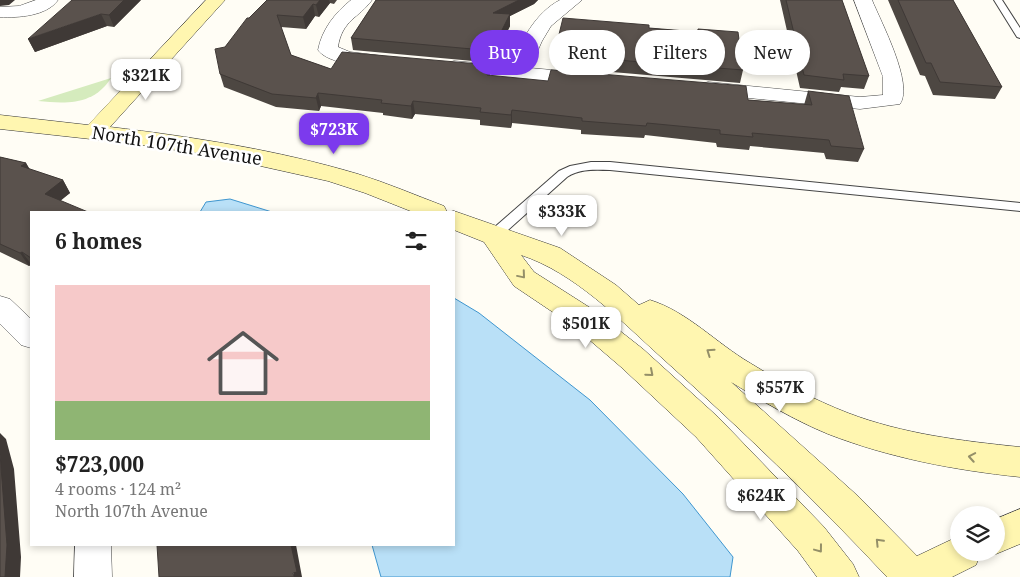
<!DOCTYPE html>
<html lang="en">
<head>
<meta charset="utf-8">
<style>
  body { margin:0; font-family:"Noto Serif",serif; background:#f6f6f6; color:#222; height:100vh; display:flex; flex-direction:column; font-size:19px; white-space:nowrap }
  * { box-sizing:border-box; margin:0 }
  p { font-size:16px; color:#767676 }
  .icon { flex:none; width:28px; height:28px; fill:none; stroke:currentColor; stroke-width:2; stroke-linecap:round; stroke-linejoin:round }
  .map { position:relative; flex:1; overflow:hidden }
  .side { position:absolute; left:30px; top:211px; width:425px; height:335px; display:flex; flex-direction:column; background:#fff; border-radius:0px; box-shadow:0 2px 8px #0003 }
  .side>* { flex:none }
  .top-card { position:absolute; left:470px; top:30px; width:475px; height:45px; display:flex; gap:10px }
  .buttons { position:absolute; left:950px; top:506px; display:grid; gap:10px }
  .buttons a { display:grid; place-items:center; width:55px; height:55px; border-radius:50%; background:#fff; box-shadow:0 2px 8px #0003; font-size:25px }
  .price { position:absolute; translate:-50% -42px; padding:0 11px; border-radius:10px; background:#fff; color:#222; font-size:16px; line-height:32px; filter:drop-shadow(0 1px 2px #0008) }
  .price::after { content:''; position:absolute; left:50%; top:30px; width:15px; height:11px; margin-left:-8px; background:inherit; clip-path:polygon(0 0,100% 0,50% 100%) }
  .price.selected { background:#7c3aed; color:#fff }
  ul { padding:0; list-style:none }
  li { display:grid; align-content:center; gap:10px; height:265px; padding:0 25px }
  li+li { border-top:1px solid #e0e0e0 }
  li span { display:grid; place-items:center; height:155px; border-radius:0px; color:#555 }
  li>.icon { margin-inline-start:auto }
  span .icon { width:90px; height:90px; fill:#fffc; stroke-width:1 }
  li b { font-size:21px }
  h2 { display:flex; justify-content:space-between; align-items:center; height:60px; padding:0 25px; font-size:21px }
  .tag { padding:0 18px; border-radius:22px; background:#fff; box-shadow:0 2px 8px #0003; font-size:18px; line-height:45px }
  .tag.selected { background:#7c3aed; color:#fff }
  .map>svg:first-child { display:block }
  .green { fill:#d5ebbd }
  .water { fill:#b9e0f7; stroke:#3f96cf }
  .lines { fill:none; stroke-linecap:round; stroke-linejoin:round }
  .lane-casing { stroke:#444; stroke-width:2 }
  .street-casing { stroke:#444; stroke-width:1 }
  .secondary-casing { stroke:#333; stroke-width:1 }
  .lane { fill:#fff; fill-rule:evenodd }
  .street { fill:#fff; fill-rule:evenodd }
  .secondary { fill:#fff6b0; fill-rule:evenodd }
  .wall { fill:#4d4742 }
  .shaded-wall { fill:#3f3936 }
  .building { fill:#5a524d; stroke:#3f3936 }
  .oneway { stroke:#948f68 }
  .labels { text-anchor:middle; dominant-baseline:central; stroke-width:5; stroke-linejoin:round; paint-order:stroke }
  .street-label { font-size:18px; fill:#111; stroke:#fff }
</style>
</head>
<body>
<div class="map">
<svg width="1020" height="577" viewBox="0 0 1020 577">
  <rect width="100%" height="100%" fill="#fffdf5"/>
  <path class="green" d="M 111,78 C 94,105 67,104 38,101 Z"/>
  <path class="water" d="M 230,199 L 272,212 L 200,212 L 206,202 Z
    M 454,298 L 479,313 L 590,400 L 683,494 L 733,557 L 730,577 L 381,577 L 372,545 L 454,545 Z"/>
  <g class="lines">
    <g class="lane-casing">
      <path id="lane" d="M 994,0 L 1002,0 L 1020,28 L 1020,38 L 1017,37 Z
        M 591,162 L 610,162 L 1020,203 L 1020,211 L 610,170 C 595,170 581,168 567,177 L 498,239 L 488,239 L 487,236 L 488,233 L 559,171 L 570,166 Z"/>
    </g>
    <g class="street-casing">
      <path id="street" d="M 36,0 L 58,0 C 47,16 18,18 0,17 L 0,7 L 19,6 Z
        M 351,0 L 372,0 C 359,18 342,20 338,47 L 350,52 L 383,56 L 386,60 L 383,64 C 367,68 328,64 318,50 C 322,29 335,13 351,0 Z
        M 560,0 L 582,0 L 551,26 L 542,41 L 530,68 L 586,73 L 593,75 L 596,79 L 593,83 L 586,85 L 454,73 L 447,71 L 444,67 L 447,63 L 454,61 L 511,66 C 521,41 535,13 560,0 Z
        M 854,0 L 872,0 C 881,22 914,84 900,104 L 860,109 L 708,94 L 701,92 L 698,88 L 701,84 L 708,82 L 860,97 L 883,95 L 883,77 Z
        M 0,296 L 10,299 L 31,319 L 31,348 L 21,345 L 0,324 Z
        M 75,545 L 111,545 L 112,577 L 74,577 Z"/>
    </g>
    <g class="secondary-casing">
      <path id="secondary" d="M 206,0 L 225,0 L 110,127 C 194,137 277,150 358,174 C 387,183 415,195 444,206 L 447,212 L 413,212 L 365,193 L 328,181 L 211,155 L 127,143 L 0,129 L 0,115 L 88,125 Z
        M 454,211 L 560,248 L 616,285 L 639,305 L 650,300 C 688,312 716,343 750,363 C 781,382 814,400 848,413 C 903,434 962,441 1020,447 L 1020,477 C 954,470 890,458 828,434 C 794,420 762,401 731,382 L 859,497 L 917,556 L 959,536 L 959,552 L 981,552 L 976,565 L 952,577 L 887,577 C 815,500 739,427 661,357 C 619,319 575,273 521,255 L 534,272 L 592,309 L 643,349 L 718,417 L 824,527 L 853,564 L 859,577 L 817,577 L 798,551 L 696,437 L 621,367 L 572,325 L 514,286 L 484,242 L 454,230 L 454,212 L 450,212 Z
        M 1020,509 L 1020,544 L 996,554 L 991,552 L 996,552 L 996,519 Z"/>
    </g>
    <use href="#lane" class="lane"/>
    <use href="#street" class="street"/>
    <use href="#secondary" class="secondary"/>
  </g>
  <path class="wall" d="M 141,0 L 114,27 L 107,26 L 35,52 L 28,39 Z
    M 267,0 L 337,0 L 334,4 L 330,3 L 319,17 L 315,16 L 306,29 L 281,27 L 291,55 L 331,69 L 490,65 L 490,76 L 804,105 L 808,91 L 864,149 L 858,162 L 826,159 L 824,153 L 750,146 L 749,150 L 717,147 L 716,143 L 645,135 L 644,138 L 581,134 L 581,130 L 512,123 L 511,128 L 480,125 L 480,120 L 415,114 L 412,119 L 383,115 L 383,113 L 321,106 L 319,111 L 276,107 L 224,87 L 220,74 L 225,47 L 249,18 Z
    M 376,0 L 538,0 L 534,4 L 510,16 L 510,26 L 498,50 L 495,63 L 353,50 L 351,38 Z
    M 780,0 L 842,0 L 869,76 L 864,89 L 841,87 L 839,92 L 800,88 Z
    M 888,0 L 953,0 L 1002,87 L 995,99 L 933,95 L 925,76 L 920,75 Z
    M 649,28 L 697,32 L 698,29 L 743,70 L 740,83 L 554,67 L 554,55 Z
    M 0,157 L 26,163 L 29,169 L 63,180 L 70,193 L 60,200 L 31,212 L 31,265 L 29,266 L 0,252 Z"/>
  <path class="shaded-wall" d="M 0,0 L 15,0 L 9,5 L 0,6 Z
    M 124,0 L 141,0 L 114,27 L 109,15 Z
    M 320,0 L 329,0 L 330,3 L 319,17 L 316,5 Z
    M 519,0 L 538,0 L 534,4 L 510,16 L 510,26 L 498,50 L 495,63 L 493,13 Z
    M 313,4 L 315,16 L 306,29 L 303,17 Z
    M 101,14 L 107,26 L 35,52 L 28,39 Z
    M 490,65 L 490,78 L 487,75 Z
    M 318,93 L 321,106 L 319,111 L 316,98 Z
    M 413,101 L 415,114 L 412,119 L 411,106 Z
    M 512,110 L 512,123 L 511,128 L 511,115 Z
    M 26,163 L 34,176 L 21,166 Z
    M 63,180 L 70,193 L 53,207 L 45,194 Z
    M 22,252 L 31,264 L 29,266 L 20,253 Z
    M 0,433 L 6,439 L 14,469 L 21,557 L 20,577 L 5,577 L 0,454 Z
    M 291,545 L 296,545 L 302,577 L 294,577 Z"/>
  <path class="building" d="M 72,0 L 124,0 L 109,15 L 101,14 L 28,39 Z
    M 267,0 L 320,0 L 316,5 L 313,4 L 303,17 L 277,15 L 291,55 L 331,69 L 342,52 L 490,65 L 487,75 L 548,81 L 551,70 L 746,86 L 748,100 L 812,105 L 808,91 L 849,96 L 864,149 L 831,146 L 829,140 L 752,133 L 753,137 L 720,134 L 720,130 L 647,123 L 646,126 L 582,121 L 582,118 L 512,110 L 511,115 L 480,112 L 481,108 L 413,101 L 411,106 L 381,103 L 382,100 L 318,93 L 316,98 L 272,94 L 220,74 L 215,49 L 225,47 L 247,18 L 249,18 Z
    M 376,0 L 519,0 L 493,13 L 510,14 L 498,38 L 494,51 L 351,38 Z
    M 786,0 L 842,0 L 869,76 L 843,74 L 844,80 L 804,75 Z
    M 898,0 L 953,0 L 1002,87 L 940,82 L 931,63 L 926,63 Z
    M 563,18 L 649,25 L 649,28 L 698,32 L 698,29 L 738,32 L 743,70 L 554,55 Z
    M 0,157 L 26,163 L 21,166 L 63,180 L 45,194 L 88,212 L 31,212 L 31,258 L 22,252 L 20,253 L 0,244 Z
    M 0,454 L 7,545 L 5,577 L 0,577 Z
    M 157,545 L 291,545 L 297,572 L 293,573 L 294,577 L 159,577 Z"/>
  <defs><path id="oneway-chevron" d="M-2-3.5L2.5 0L-2 3.5" fill="none" stroke-width="1.6" stroke-linecap="round" stroke-linejoin="round" transform="scale(1.25)"/></defs>
  <g class="oneway">
    <use href="#oneway-chevron" transform="translate(522 275) rotate(50)"/>
    <use href="#oneway-chevron" transform="translate(710 352) rotate(-145)"/>
    <use href="#oneway-chevron" transform="translate(650 373) rotate(41)"/>
    <use href="#oneway-chevron" transform="translate(972 457) rotate(-170)"/>
    <use href="#oneway-chevron" transform="translate(879 542) rotate(-134)"/>
    <use href="#oneway-chevron" transform="translate(819 549) rotate(53)"/>
  </g>
  <g class="labels">
    <g class="street-label">
      <text transform="translate(177 145) rotate(9)">North 107th Avenue</text>
    </g>
  </g>
</svg>
<div class="buttons">
<a><svg class="icon" aria-label="layers" viewBox="0 0 24 24"><path d="M12 4l9 5-9 5-9-5zM3 14l9 5 9-5"/></svg></a>
</div>
<b class="price" style="left:146px;top:101px">$321K</b>
<b class="price selected" style="left:334px;top:155px">$723K</b>
<b class="price" style="left:562px;top:237px">$333K</b>
<b class="price" style="left:586px;top:349px">$501K</b>
<b class="price" style="left:780px;top:413px">$557K</b>
<b class="price" style="left:761px;top:521px">$624K</b>
<div class="top-card">
<a class="tag selected">Buy</a>
<a class="tag">Rent</a>
<a class="tag">Filters</a>
<a class="tag">New</a>
</div>
<section class="side">
<h2>6 homes<svg class="icon" aria-label="filters" viewBox="0 0 24 24"><path d="M4 7h16M4 17h16"/><circle cx="9" cy="7" r="2"/><circle cx="15" cy="17" r="2"/></svg></h2>
<ul>
<li><span style="background:linear-gradient(#f6c9c9 75%,#8fb573 0)"><svg class="icon" aria-label="home" viewBox="0 0 24 24"><path d="M3 11l9-7 9 7M6 9v11h12V9"/></svg></span><div><b>$723,000</b><p>4 rooms · 124 m²</p><p>North 107th Avenue</p></div></li>
</ul>
</section>
</div>
</body>
</html>
